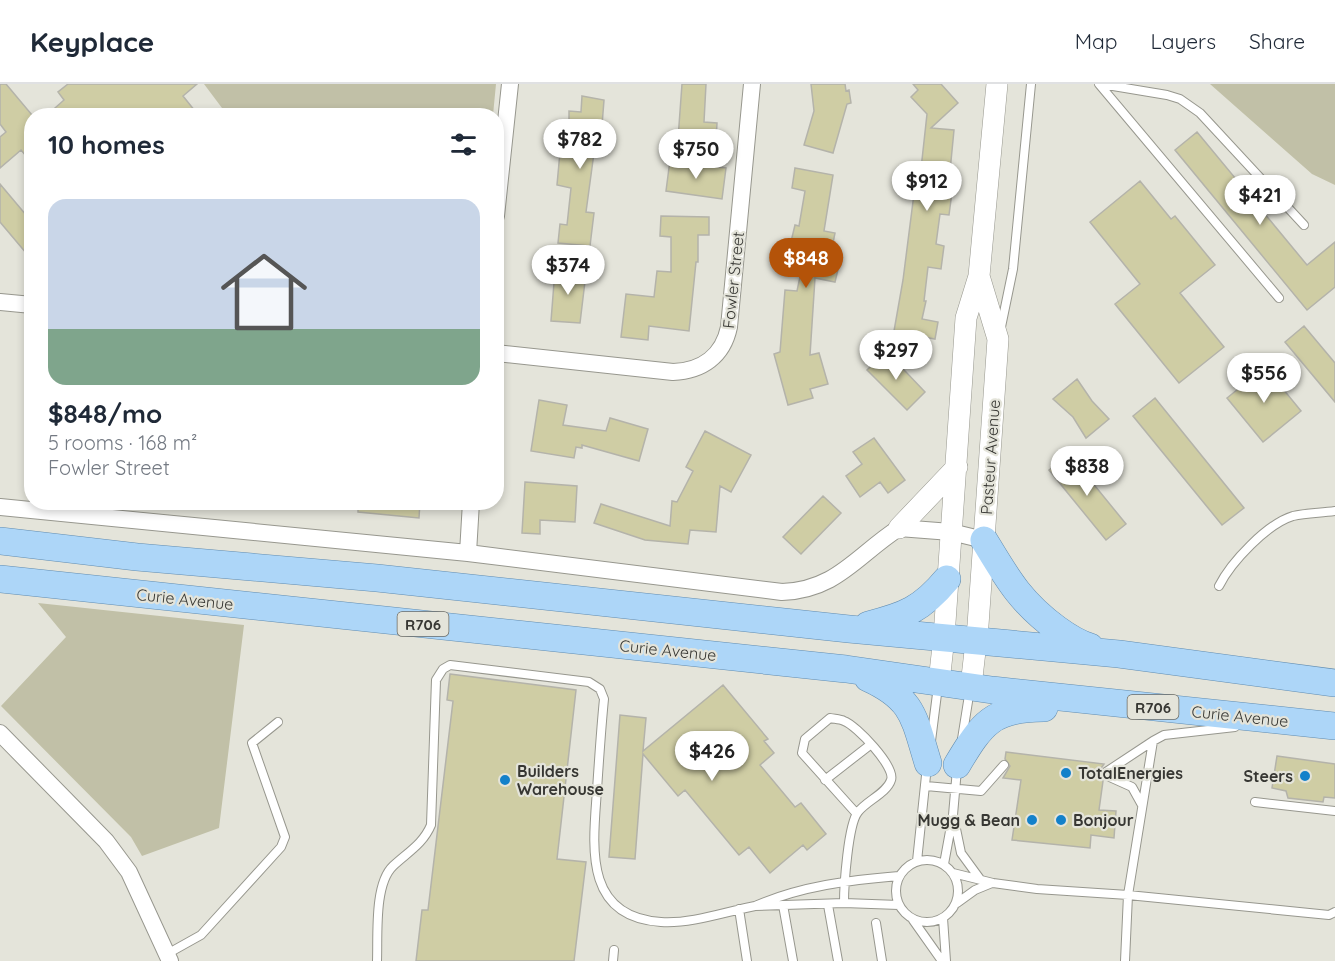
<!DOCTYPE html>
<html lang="en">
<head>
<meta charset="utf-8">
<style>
  body { margin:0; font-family:Quicksand,sans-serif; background:#f6f6f7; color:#1f2937; height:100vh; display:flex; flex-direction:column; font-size:22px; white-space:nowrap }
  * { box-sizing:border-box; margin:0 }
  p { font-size:20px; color:#747a83 }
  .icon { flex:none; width:33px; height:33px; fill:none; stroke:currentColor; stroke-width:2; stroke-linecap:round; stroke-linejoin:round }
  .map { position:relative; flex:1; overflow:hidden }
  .panel { position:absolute; left:24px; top:24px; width:480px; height:402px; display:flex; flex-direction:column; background:#fff; border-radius:24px; box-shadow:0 3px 9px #0003 }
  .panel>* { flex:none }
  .price { position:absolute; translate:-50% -51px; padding:0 14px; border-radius:21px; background:#fff; color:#222; font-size:20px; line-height:39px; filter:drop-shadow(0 2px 3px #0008) }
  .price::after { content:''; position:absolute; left:50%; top:36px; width:18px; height:14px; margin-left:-9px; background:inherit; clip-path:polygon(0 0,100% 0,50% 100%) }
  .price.on { background:#b45309; color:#fff }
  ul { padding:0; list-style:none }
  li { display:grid; align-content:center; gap:12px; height:318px; padding:0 24px }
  li span { display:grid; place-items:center; height:186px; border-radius:18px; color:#555 }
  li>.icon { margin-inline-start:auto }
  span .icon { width:108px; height:108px; fill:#fffc; stroke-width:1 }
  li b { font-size:26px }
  h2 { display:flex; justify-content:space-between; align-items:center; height:72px; padding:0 24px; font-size:26px }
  header { display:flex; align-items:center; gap:36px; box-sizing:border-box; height:84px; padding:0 30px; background:#fff; border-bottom:2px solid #e0e1e3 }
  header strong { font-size:28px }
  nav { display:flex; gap:33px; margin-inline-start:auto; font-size:21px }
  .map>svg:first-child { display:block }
  .green { fill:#c1c0a7 }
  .building { fill:#cfcda4; stroke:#b4b3aa; stroke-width:1.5 }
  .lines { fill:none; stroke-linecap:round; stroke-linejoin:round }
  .service-casing { stroke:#97978e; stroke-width:10 }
  .minor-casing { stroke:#97978e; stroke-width:18 }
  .tertiary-casing { stroke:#97978e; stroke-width:22 }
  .primary-casing { stroke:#618cb0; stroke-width:28 }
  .service { stroke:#fff; stroke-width:8 }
  .minor { stroke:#fff; stroke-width:16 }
  .tertiary { stroke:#fff; stroke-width:21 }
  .primary { stroke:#add6f8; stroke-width:27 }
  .poi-dot { fill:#1381ca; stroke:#e4e4da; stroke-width:2 }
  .labels { text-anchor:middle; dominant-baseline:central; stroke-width:4.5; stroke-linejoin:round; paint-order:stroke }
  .shield { fill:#e4e4da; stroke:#6b6b65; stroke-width:1.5 }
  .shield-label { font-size:15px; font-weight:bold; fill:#373733 }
  .street-label { font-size:16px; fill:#373733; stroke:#e4e4da }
  .poi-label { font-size:16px; font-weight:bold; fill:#373733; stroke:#e4e4da; text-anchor:start }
</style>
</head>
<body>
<header>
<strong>Keyplace</strong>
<nav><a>Map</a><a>Layers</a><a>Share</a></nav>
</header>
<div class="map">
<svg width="1335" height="877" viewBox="0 0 1335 877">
  <rect width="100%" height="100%" fill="#e4e4da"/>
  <path class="green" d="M 204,0 L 496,0 L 493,31 L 228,32 Z
    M 1210,0 L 1335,0 L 1335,101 L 1312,90 Z
    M 38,519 L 244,541 L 219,744 L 142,772 L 131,753 L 1,622 L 66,553 Z"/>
  <path class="building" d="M 0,0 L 6,0 L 32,31 L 32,79 L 21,66 L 0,84 L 0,53 L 6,48 L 0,40 Z
    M 68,0 L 197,0 L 183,12 L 199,32 L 46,32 L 64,16 L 58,8 Z
    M 682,0 L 706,0 L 704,38 L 717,39 L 716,57 L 678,55 Z
    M 811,0 L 845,0 L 846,7 L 849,6 L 851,19 L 847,20 L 833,69 L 804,61 L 814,27 Z
    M 913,0 L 941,0 L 958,19 L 931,44 L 954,46 L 948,108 L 952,108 L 949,131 L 940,130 L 936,160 L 944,162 L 941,185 L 928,183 L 924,217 L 926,217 L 922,235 L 938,238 L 935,255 L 894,247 L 903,196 L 915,102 L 919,103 L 927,30 L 911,13 L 918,6 Z
    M 582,12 L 604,16 L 601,54 L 596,54 L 586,128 L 594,129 L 590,162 L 558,159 L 560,140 L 567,141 L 571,104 L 557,101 L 560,68 L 569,69 L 569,27 L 581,28 Z
    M 1197,48 L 1307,181 L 1335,158 L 1335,203 L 1307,226 L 1175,66 Z
    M 670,76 L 726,84 L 722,115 L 666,107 Z
    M 795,84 L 833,91 L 824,147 L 835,149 L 830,174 L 840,177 L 835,198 L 815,194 L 810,271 L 819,269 L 828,300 L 810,305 L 813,314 L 788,321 L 774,270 L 780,268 L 785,206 L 797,207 L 805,169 L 789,166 L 795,141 L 799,142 L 805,107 L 792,104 Z
    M 1140,97 L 1171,135 L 1175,132 L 1215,181 L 1180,209 L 1224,263 L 1179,299 L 1115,220 L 1140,200 L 1090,138 Z
    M 0,100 L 32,138 L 32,176 L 0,138 Z
    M 661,132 L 709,133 L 709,151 L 698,151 L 698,178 L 696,178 L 689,247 L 649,242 L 648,256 L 621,253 L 626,210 L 654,213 L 657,187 L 671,188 L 671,153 L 660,152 Z
    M 555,186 L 586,189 L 580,239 L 551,237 Z
    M 1304,242 L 1335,279 L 1335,318 L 1285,258 Z
    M 886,267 L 925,308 L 907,326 L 867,286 Z
    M 1265,283 L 1301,327 L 1263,358 L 1227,314 Z
    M 1077,295 L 1092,317 L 1109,335 L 1086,354 L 1073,333 L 1053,315 Z
    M 1155,314 L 1244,424 L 1222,441 L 1133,332 Z
    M 539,316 L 567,321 L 563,341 L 606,347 L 610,334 L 648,345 L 639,377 L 582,361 L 582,364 L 576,363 L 574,374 L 531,367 Z
    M 705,347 L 751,371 L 731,408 L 720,402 L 716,448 L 690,446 L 688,460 L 645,456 L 594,439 L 601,420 L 670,442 L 672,417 L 677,418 L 693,387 L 686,383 Z
    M 874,354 L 905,396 L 888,409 L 880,398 L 860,413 L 846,392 L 862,380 L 853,368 Z
    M 1069,370 L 1126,440 L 1106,456 L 1049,386 Z
    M 525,398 L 577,402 L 575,438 L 540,436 L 540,450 L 522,449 Z
    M 823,412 L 841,429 L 801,470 L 783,453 Z
    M 358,418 L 420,418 L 419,434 L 358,428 Z
    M 450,590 L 576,606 L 557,775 L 586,778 L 574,877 L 416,877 L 422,826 L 428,826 L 453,617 L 447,616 Z
    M 723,601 L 768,655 L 764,657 L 774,669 L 760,681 L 795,723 L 801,719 L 826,750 L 807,766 L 803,761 L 770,789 L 749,763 L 739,771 L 685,706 L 678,712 L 643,670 L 635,775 L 609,773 L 620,631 L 646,634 L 643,667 Z
    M 1006,668 L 1104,680 L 1097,690 L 1103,697 L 1099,726 L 1116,727 L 1114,754 L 1091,751 L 1090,764 L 1012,756 L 1021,696 L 1003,694 L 1010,682 L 1005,675 Z
    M 1277,672 L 1335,680 L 1335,714 L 1324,713 L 1323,718 L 1288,714 L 1286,707 L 1272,704 Z"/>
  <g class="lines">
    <g class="service-casing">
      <path id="service" d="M 1099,0 L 1279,214
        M 1101,0 L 1167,11 L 1180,15 L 1200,29 L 1304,141
        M 1001,243 L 1013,185 L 1031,0
        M 1219,502 C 1231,478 1267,440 1293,432 C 1306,429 1321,429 1335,427
        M 962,655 L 970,605
        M 931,657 L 938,602
        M 1103,690 L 1153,657
        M 1103,690 L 1132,703 L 1142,721
        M 825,696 L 870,661
        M 926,702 L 981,707 L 1004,681
        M 1255,718 L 1335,727
        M 955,740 L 961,769 L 980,795
        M896 807a31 31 0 1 1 62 0a31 31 0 1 1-62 0Z
        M 917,777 L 927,682
        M 944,780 L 953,731 L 957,685
        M 953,789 L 993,799 L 1037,805 L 1128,811 L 1329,831 L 1335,828
        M 844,819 C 844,802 848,740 858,728 C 866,717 887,709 891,696 C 896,683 856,641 844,637 C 840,635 834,635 830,634 L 805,655 L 802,669 L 856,729
        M 957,819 L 975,806 L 992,799
        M 783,821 L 793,877
        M 828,821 L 838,877
        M 899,821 L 844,819 L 755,822 C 801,802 850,796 899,792
        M 739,825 L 747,877
        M 943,834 L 946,877
        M 913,836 L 942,877
        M 876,839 L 882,877
        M 167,870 L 201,851 L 281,763 L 285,753 L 252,659 L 278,638
        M 377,877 C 378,851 374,800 393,782 C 408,768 423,760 431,741 L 436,596 L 443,585 L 450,581 L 589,598 L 600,605 L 604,615 C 601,645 599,676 597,706 C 593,762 583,833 661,838 C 691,840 725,828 755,822
        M 613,877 L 614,866
        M 1125,877 L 1128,811 L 1153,657 L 1164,651 L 1235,643"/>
    </g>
    <g class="minor-casing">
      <path id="minor" d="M 496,132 L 510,0
        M 0,218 L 32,221
        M 496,269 L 673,288 C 702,287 723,272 729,243 L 752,0
        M 0,423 L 468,469 L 782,508 C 837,506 857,471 899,444 L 951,448 L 984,456
        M 468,469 L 471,418
        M 0,649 L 106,757 L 129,788 L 170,877"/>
    </g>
    <g class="tertiary-casing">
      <path id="tertiary" d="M 899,444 L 957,383
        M 939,598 L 944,553 L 966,234 L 979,192 L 997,0
        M 971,602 L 978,541 L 998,255 L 979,192"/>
    </g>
    <g class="primary-casing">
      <path id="primary" d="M 984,456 C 1007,494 1020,518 1057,545 C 1068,553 1077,559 1090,563
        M 0,457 L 137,473 L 377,494 L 849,545 L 1119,570 L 1335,599
        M 0,495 L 846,585 L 992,606 L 1335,642
        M 868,541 C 905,532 922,525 947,495
        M 868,594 C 914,615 914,634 928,679
        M 957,681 C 982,639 993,624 1044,624"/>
    </g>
    <use href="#service" class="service"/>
    <use href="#minor" class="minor"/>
    <use href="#tertiary" class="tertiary"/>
    <use href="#primary" class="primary"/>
  </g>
  <g class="poi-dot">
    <circle cx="1066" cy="689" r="6"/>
    <circle cx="1305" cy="692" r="6"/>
    <circle cx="505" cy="696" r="6"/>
    <circle cx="1032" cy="736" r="6"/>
    <circle cx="1061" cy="736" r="6"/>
  </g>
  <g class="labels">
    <g class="shield">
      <rect x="397.5" y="528" width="51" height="24" rx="4.5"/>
      <rect x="1127.5" y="611" width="51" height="24" rx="4.5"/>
    </g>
    <g class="shield-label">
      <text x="423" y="540">R706</text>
      <text x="1153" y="623">R706</text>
    </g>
    <g class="street-label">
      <text transform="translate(733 196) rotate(-84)">Fowler Street</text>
      <text transform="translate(990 373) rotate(-86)">Pasteur Avenue</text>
      <text transform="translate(185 515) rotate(6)">Curie Avenue</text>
      <text transform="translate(668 566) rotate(6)">Curie Avenue</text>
      <text transform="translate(1240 632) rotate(6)">Curie Avenue</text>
    </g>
    <g class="poi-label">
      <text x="517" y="687">Builders<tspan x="517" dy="18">Warehouse</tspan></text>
      <text x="1078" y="689">TotalEnergies</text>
      <text x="1293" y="692" text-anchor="end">Steers</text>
      <text x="1020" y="736" text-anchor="end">Mugg &amp; Bean</text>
      <text x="1073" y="736">Bonjour</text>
    </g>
  </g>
</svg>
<b class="price" style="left:580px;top:86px">$782</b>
<b class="price" style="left:696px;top:96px">$750</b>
<b class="price" style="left:927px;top:128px">$912</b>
<b class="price" style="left:1260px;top:142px">$421</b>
<b class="price on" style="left:806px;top:205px">$848</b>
<b class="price" style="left:568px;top:212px">$374</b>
<b class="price" style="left:896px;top:297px">$297</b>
<b class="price" style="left:1264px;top:320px">$556</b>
<b class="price" style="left:1087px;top:413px">$838</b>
<b class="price" style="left:712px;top:698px">$426</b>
<section class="panel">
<h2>10 homes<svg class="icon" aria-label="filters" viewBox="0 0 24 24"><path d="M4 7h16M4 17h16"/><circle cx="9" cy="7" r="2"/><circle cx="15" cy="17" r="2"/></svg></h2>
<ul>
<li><span style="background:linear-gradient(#c9d6e8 70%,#7fa58c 0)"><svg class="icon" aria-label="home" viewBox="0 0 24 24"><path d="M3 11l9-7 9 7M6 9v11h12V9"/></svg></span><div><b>$848/mo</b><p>5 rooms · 168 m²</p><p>Fowler Street</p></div></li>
</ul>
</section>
</div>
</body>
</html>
